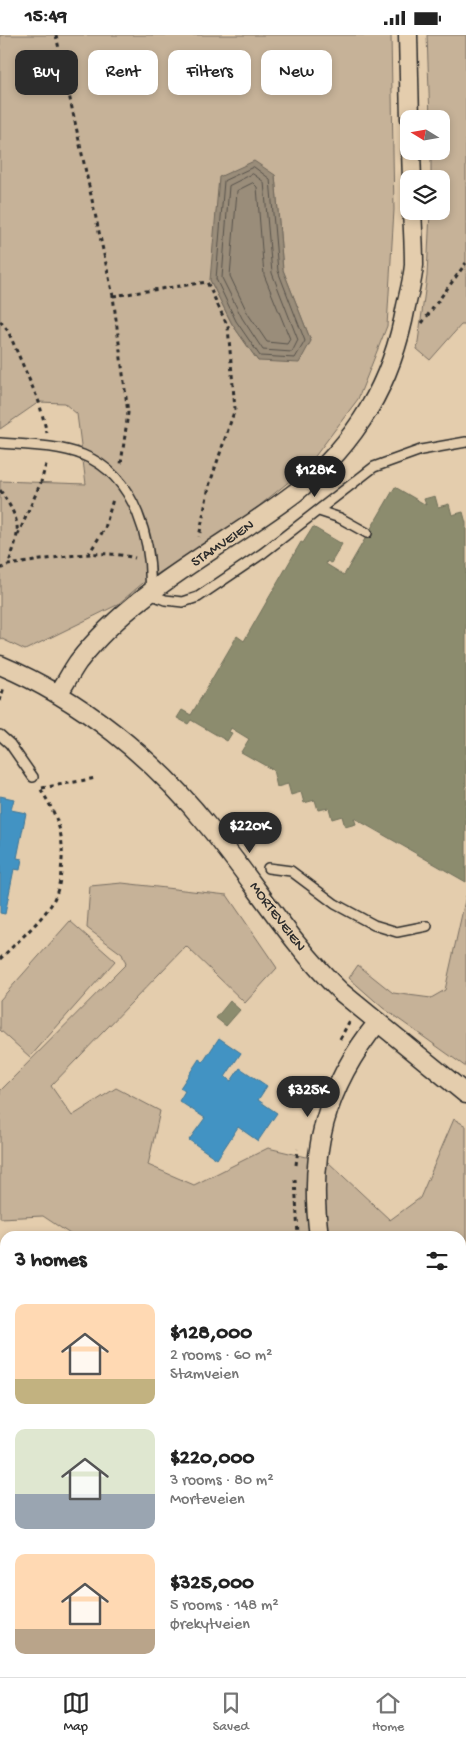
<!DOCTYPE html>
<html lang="en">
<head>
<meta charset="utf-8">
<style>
  body { margin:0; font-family:"Gochi Hand",sans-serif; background:#f6f6f6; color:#222; height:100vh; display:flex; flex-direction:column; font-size:19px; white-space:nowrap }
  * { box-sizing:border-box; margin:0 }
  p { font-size:16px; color:#767676 }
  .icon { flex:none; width:28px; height:28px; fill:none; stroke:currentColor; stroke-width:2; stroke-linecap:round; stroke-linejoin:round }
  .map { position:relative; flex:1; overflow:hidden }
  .side { position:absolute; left:0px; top:1196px; width:466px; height:446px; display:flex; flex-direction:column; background:#fff; border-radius:15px 15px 0 0; box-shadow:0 2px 8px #0003 }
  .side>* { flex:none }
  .hud { position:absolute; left:15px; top:15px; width:436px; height:45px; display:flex; gap:10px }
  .needle { width:32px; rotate:281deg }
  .buttons { position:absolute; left:400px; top:75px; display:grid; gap:10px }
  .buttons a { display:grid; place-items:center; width:50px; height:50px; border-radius:10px; background:#fff; box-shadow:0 2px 8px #0003; font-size:25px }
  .price { position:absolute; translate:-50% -42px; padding:0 11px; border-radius:18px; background:#2b2b2b; color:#fff; font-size:16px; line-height:32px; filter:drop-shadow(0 1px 2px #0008) }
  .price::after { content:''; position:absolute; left:50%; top:30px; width:15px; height:11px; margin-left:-8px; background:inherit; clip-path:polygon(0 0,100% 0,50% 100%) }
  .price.active { background:#222; color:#fff }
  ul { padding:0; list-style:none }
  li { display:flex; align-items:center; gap:15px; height:125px; padding:0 15px }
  li span { display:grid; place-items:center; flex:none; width:140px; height:100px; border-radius:10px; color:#555 }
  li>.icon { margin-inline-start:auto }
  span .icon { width:60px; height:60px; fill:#fffc; stroke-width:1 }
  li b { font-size:21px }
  h2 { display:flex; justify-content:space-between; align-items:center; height:60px; padding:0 15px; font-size:21px }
  .tag { padding:0 18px; border-radius:10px; background:#fff; box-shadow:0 2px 8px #0003; font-size:18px; line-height:45px }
  .tag.active { background:#2b2b2b; color:#fff }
  .status { display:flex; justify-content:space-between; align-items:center; height:35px; padding:0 25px; background:#fff; direction:ltr }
  .status svg { height:14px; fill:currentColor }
  .tabs { display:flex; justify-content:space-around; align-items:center; height:70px; border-top:1px solid #e0e0e0; background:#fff; font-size:14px; color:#767676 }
  .tabs a { display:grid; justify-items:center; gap:2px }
  .tabs .active { color:#2b2b2b }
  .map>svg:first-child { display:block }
  .green { fill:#c6b298; stroke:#786e62; fill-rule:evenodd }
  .water { fill:#9a8d7a; stroke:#6e665a }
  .homes { fill:#f6d55c; stroke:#b9a24d }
  .schools { fill:#4393c3; stroke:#3c7495 }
  .industry { fill:#8c8c6e; stroke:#6f6f5a }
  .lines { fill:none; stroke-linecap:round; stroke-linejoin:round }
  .shore { stroke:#57524b; stroke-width:1 }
  .service-casing { stroke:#2b2b2b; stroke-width:12 }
  .minor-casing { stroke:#2b2b2b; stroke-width:21 }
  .path { stroke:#2b2b2b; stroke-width:3; stroke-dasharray:4 4; stroke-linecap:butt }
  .service { stroke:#e4cdad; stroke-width:9 }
  .minor { stroke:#e4cdad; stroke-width:18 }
  .labels { text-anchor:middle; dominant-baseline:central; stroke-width:5; stroke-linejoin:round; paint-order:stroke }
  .street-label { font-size:15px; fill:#2b2b2b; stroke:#e4cdad }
</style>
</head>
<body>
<div class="status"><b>15:49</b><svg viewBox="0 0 49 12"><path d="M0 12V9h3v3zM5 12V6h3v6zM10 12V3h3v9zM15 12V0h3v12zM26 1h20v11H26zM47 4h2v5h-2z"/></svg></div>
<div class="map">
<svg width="466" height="1642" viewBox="0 0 466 1642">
  <rect width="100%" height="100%" fill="#e4cdad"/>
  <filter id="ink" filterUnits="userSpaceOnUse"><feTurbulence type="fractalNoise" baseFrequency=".02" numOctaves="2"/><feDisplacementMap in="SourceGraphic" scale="10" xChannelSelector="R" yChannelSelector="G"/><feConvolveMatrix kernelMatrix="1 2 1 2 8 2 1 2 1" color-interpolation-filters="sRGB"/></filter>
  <g filter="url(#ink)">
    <path class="green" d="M 0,0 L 391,0 L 394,175 L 387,291 L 358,364 L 307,432 L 238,488 L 143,548 L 117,570 L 25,615 L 0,603 L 0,446 L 86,449 L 77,379 L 64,368 L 39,367 L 0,394 ZM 275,140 L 283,235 L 311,306 L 258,326 L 232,289 L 210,245 Z
      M 427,0 L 466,0 L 466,290 L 461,290 L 430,325 L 417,314 L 427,241 L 430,176 L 441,176 L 441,144 L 431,144 L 431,116 L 441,116 L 441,84 L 430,84 Z
      M 122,848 L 227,860 L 277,933 L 245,968 L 186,911 L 51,1051 L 72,1081 L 116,1053 L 160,1076 L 148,1130 L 194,1150 L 268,1113 L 328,1127 L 390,1185 L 420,1163 L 454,1084 L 466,1091 L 466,1642 L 452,1642 L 441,1638 L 461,1638 L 461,1201 L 73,1201 L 43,1181 L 0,1183 L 0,1056 L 126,929 L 122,919 L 87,893 L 90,851 Z
      M 466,861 L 466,1032 L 383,973 L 349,943 L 358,930 L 393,958 L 431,963 L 445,955 Z
      M 70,886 L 115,926 L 30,1022 L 0,995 L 0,965 Z
      M 0,1508 L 5,1511 L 5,1638 L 197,1638 L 205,1642 L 0,1642 Z"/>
    <path class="water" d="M 254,126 L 275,140 L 283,235 L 311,306 L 299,328 L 258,326 L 232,289 L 210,245 L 219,142 Z"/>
    <path class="homes" d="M 296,1638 L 349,1638 L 356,1642 L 305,1642 Z"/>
    <path class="schools" d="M 0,761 L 14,764 L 11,775 L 26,778 L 17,823 L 22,824 L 20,835 L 14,834 L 5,879 L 0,878 Z
      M 219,1003 L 241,1018 L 225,1042 L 231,1046 L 240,1033 L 267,1051 L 258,1065 L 277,1078 L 258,1106 L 238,1092 L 217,1124 L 189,1105 L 205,1083 L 179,1066 L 185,1056 L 180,1053 L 199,1024 L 203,1027 Z"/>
    <path class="industry" d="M 395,452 L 426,470 L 424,464 L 435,461 L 438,472 L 449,469 L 452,480 L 463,477 L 466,488 L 466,847 L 354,783 L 356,789 L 345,792 L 342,781 L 332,784 L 329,773 L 318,775 L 315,765 L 304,768 L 301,757 L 291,760 L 288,749 L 277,752 L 273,735 L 241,717 L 249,704 L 231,693 L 229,697 L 232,698 L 227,706 L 191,685 L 188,689 L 177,683 L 182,675 L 191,680 L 237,601 L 244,606 L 301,507 L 303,508 L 313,492 L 342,509 L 331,528 L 327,526 L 326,529 L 344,540 Z
      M 230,966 L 240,975 L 226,991 L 216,983 Z"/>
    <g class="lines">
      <path class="shore" d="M 254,132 L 270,144 L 278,236 L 305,306 L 295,323 L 260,321 L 236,286 L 216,244 L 224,146 Z
        M 253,139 L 264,147 L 272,238 L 298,305 L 292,317 L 263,315 L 242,283 L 222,243 L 229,151 Z
        M 253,148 L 257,152 L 264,240 L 290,304 L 287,309 L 267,307 L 248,279 L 230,241 L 237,156 Z"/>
      <g class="service-casing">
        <path id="service" d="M 0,408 C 27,410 58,410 83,420 C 136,441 153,508 150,559 L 165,565 L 183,567 L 198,562 L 263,518 L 374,432 L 421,415 L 466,407
          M 319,476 L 340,483 L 367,498
          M 0,700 L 10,709 L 33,742
          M 268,833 L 291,836 L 335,869 L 374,890 L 397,897 L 427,891"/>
      </g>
      <g class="minor-casing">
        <path id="minor" d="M 408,0 L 410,84
          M 411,116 L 412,144
          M 0,630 C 81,664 153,723 208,791 C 254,846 289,907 341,957 L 466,1059
          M 58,659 C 65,649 71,637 78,627 C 134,554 224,512 296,457 C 357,407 392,348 406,271 C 409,258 413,243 414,230 C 414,212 413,194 412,176
          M 319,1201 C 308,1119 325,1052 378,987
          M 0,1326 L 5,1334
          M 461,1407 L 466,1412
          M 399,1638 L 408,1642"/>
      </g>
      <path class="path" d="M 56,0 L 113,261 L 128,378 L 121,429
        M 113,261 L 207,247 L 228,292 L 235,374 L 209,451 L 199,502
        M 0,286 L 8,296 L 39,367 L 47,398
        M 422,288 L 466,228
        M 0,455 C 22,488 21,494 8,530
        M 18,500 L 41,447 L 47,426
        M 88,520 L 105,493 L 113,464
        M 0,534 L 8,530 C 48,525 96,512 135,523
        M 0,666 L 4,652
        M 42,753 L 96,743
        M 0,924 C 17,907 37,890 51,870 C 57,860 60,848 61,837 C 65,800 59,784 40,753
        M 340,1004 L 349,987
        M 296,1130 L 298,1114
        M 295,1144 L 298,1201
        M 461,1437 L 466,1442"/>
      <use href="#service" class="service"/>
      <use href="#minor" class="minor"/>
    </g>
  </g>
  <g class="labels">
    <g class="street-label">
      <text transform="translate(223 509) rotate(-34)">STAMVEIEN</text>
      <text transform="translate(277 882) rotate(53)">MORTEVEIEN</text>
    </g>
  </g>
</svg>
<div class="buttons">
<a><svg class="needle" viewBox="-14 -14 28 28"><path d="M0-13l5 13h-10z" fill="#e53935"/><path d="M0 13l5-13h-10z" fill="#767676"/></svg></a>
<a><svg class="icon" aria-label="layers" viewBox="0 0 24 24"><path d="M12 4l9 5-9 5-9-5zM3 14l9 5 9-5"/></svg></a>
</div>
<b class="price active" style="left:315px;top:463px">$128K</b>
<b class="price" style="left:250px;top:819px">$220K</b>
<b class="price" style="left:308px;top:1083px">$325K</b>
<div class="hud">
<a class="tag active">Buy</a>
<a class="tag">Rent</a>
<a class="tag">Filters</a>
<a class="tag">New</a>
</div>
<section class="side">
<h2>3 homes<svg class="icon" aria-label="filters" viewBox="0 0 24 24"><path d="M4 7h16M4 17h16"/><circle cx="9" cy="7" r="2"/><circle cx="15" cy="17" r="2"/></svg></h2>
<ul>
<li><span style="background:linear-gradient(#ffd9b3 75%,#c2b280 0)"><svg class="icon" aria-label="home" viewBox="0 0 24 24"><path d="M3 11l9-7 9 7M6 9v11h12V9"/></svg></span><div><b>$128,000</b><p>2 rooms · 60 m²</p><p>Stamveien</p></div></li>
<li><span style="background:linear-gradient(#dfe7d0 65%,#9aa5b1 0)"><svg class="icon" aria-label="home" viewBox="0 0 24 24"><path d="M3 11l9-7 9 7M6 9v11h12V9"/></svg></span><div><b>$220,000</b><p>3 rooms · 80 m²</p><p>Morteveien</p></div></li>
<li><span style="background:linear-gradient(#ffd9b3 75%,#b9a48a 0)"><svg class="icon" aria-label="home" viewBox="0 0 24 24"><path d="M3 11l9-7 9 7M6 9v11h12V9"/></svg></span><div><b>$325,000</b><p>5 rooms · 148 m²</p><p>Ørekytveien</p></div></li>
</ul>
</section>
</div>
<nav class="tabs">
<a class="active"><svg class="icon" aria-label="map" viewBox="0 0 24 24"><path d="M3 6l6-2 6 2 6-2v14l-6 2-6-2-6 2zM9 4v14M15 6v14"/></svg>Map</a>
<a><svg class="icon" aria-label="saved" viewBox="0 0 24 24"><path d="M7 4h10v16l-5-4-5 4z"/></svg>Saved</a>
<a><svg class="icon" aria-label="home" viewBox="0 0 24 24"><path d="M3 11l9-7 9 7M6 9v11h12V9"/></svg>Home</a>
</nav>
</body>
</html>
